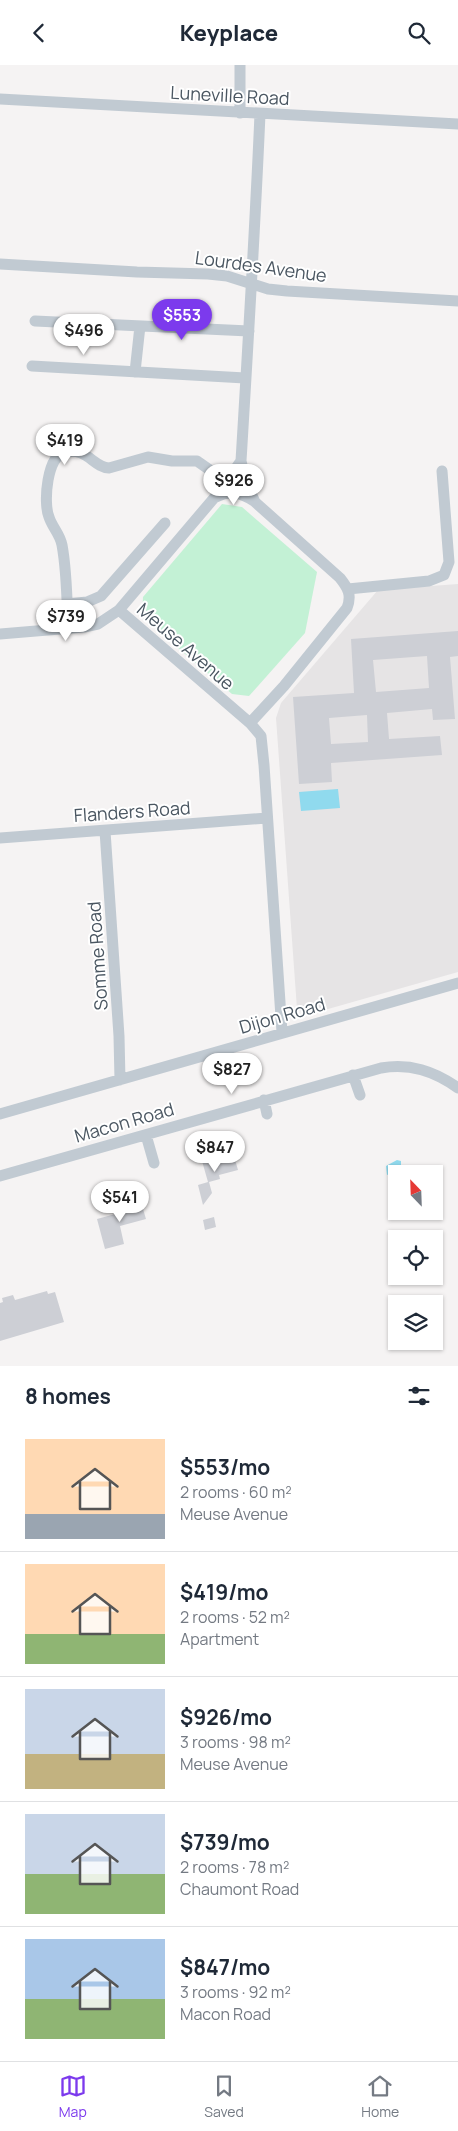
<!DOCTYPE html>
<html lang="en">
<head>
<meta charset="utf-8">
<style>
  body { margin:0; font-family:Manrope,sans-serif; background:#f2f2f3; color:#1f2937; height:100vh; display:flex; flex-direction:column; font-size:19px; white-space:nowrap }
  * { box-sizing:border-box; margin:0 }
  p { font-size:16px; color:#747a83 }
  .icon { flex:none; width:28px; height:28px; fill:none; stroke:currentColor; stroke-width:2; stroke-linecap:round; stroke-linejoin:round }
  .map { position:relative; height:1301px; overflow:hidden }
  .drawer { display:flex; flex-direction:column; background:#fff; flex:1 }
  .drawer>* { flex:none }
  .needle { width:32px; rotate:337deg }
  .buttons { position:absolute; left:388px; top:1100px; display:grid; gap:10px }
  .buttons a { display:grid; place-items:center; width:55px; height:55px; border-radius:0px; background:#fff; box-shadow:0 1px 4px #0004; font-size:25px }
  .price { position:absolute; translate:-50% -42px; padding:0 11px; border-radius:18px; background:#fff; color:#222; font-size:16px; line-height:32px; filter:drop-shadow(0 1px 2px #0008) }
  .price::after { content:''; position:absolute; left:50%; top:30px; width:15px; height:11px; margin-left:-8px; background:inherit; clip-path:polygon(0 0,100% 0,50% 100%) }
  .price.active { background:#7c3aed; color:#fff }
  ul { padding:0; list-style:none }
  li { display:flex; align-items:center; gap:15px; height:125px; padding:0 25px }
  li+li { border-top:1px solid #e0e1e3 }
  li span { display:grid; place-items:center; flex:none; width:140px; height:100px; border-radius:0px; color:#555 }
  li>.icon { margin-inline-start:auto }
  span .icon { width:60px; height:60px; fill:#fffc; stroke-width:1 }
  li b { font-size:21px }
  h2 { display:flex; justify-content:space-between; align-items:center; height:60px; padding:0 25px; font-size:21px }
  header { display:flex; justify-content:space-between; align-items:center; height:65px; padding:0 25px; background:#fff; font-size:22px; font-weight:800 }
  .tab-bar { display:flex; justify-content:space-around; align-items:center; height:70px; border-top:1px solid #e0e1e3; background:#fff; font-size:14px; color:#747a83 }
  .tab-bar a { display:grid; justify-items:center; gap:2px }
  .tab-bar .active { color:#7c3aed }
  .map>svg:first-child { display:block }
  .education { fill:#e6e4e5 }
  .green { fill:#c3f1d5 }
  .water { fill:#90daee }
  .building { fill:#cdcfd5; fill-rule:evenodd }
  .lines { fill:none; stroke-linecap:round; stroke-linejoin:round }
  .minor { stroke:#c1cad2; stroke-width:11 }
  .labels { text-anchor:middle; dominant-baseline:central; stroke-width:4; stroke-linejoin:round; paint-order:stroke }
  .street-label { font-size:18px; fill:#4a5661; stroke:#fff }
</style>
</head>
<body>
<header><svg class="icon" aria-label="back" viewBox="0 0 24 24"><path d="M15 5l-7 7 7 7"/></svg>Keyplace<svg class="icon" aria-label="search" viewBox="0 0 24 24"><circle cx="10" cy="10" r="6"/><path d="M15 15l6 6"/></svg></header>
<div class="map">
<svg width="458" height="1301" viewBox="0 0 458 1301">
  <rect width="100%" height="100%" fill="#f5f3f3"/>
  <path class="education" d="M 458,519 L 458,907 L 307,950 L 297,944 L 276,653 L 281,638 L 378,525 Z"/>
  <path class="green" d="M 222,439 L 242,442 L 317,507 L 305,568 L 249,631 L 232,629 L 142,552 L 143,532 Z"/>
  <path class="water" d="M 338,724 L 340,743 L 301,746 L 299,727 Z
    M 397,1095 L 401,1096 L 401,1104 L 387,1110 L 386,1101 Z"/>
  <path class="building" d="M 458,566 L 458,591 L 450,592 L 455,654 L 433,655 L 432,644 L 387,648 L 389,674 L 440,671 L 442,690 L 331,698 L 332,717 L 299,719 L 293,632 L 354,628 L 351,574 ZM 427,591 L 429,623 L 376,627 L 373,595 ZM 367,650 L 368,677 L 331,679 L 329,653 Z
    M 219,1091 L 220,1095 L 234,1091 L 238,1105 L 219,1110 L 220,1114 L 209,1117 L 212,1128 L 203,1140 L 198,1120 L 208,1117 L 202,1096 Z
    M 140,1134 L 146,1154 L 120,1161 L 124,1179 L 105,1184 L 97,1154 L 119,1148 L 117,1140 Z
    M 214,1152 L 216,1162 L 205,1165 L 203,1155 Z
    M 47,1226 L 48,1229 L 55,1227 L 64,1257 L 0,1276 L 0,1238 L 3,1237 L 2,1233 L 13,1230 L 15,1235 Z"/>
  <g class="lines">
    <path class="minor" d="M 0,34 L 458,59
      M 240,48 L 240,0
      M 0,199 L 137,207 L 208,209 L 227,211 L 268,224 L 287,226 L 458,236
      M 35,256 L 249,266
      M 32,301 L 245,313
      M 135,307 L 140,261
      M 216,432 C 231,425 241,428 254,436
      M 348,524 L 429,516 L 444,510 L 449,497 L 442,406
      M 67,539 L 87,537 L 101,531 L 165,458
      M 119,545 L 250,658 L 261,671 L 264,700 L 282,967
      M 68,564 C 67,536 67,507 62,480 C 60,469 52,462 49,452 C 43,438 47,390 65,387 C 87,382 93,402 109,403 L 148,392 L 172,396 L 197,396 L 227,417
      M 0,569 L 84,562 L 98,559 L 119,545 L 220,426 L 241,396
      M 250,658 L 284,621 L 347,543 C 352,530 348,523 340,513 L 255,437 L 246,417 L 241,396 C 248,280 255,165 260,49
      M 105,766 L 119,971 L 120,1015
      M 0,773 L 267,753
      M 353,1010 L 360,1030
      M 264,1035 L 267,1049
      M 0,1049 L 458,918
      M 146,1070 L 154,1098
      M 0,1111 L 381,1003 C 410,998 434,1006 458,1023"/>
  </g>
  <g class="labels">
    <g class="street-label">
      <text transform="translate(230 30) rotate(3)">Luneville Road</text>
      <text transform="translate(261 201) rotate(8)">Lourdes Avenue</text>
      <text transform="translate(186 581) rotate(41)">Meuse Avenue</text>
      <text transform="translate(132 746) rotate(-4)">Flanders Road</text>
      <text transform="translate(97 891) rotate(-94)">Somme Road</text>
      <text transform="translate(282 950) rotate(-16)">Dijon Road</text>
      <text transform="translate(124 1057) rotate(-16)">Macon Road</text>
    </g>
  </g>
</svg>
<div class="buttons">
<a><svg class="needle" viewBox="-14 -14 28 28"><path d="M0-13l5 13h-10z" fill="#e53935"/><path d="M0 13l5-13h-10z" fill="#747a83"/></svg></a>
<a><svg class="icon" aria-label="locate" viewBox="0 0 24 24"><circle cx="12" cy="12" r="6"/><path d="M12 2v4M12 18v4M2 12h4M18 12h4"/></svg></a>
<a><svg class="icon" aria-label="layers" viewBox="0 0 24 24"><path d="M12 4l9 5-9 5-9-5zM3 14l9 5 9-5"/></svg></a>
</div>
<b class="price active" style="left:182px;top:276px">$553</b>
<b class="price" style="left:84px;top:291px">$496</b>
<b class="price" style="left:65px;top:401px">$419</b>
<b class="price" style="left:234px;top:441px">$926</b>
<b class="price" style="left:66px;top:577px">$739</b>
<b class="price" style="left:232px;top:1030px">$827</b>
<b class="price" style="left:215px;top:1108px">$847</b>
<b class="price" style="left:120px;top:1158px">$541</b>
</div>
<section class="drawer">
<h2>8 homes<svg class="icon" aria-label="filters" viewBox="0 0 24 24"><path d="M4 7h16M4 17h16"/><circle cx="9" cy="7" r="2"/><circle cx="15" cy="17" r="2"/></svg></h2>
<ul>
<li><span style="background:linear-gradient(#ffd9b3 75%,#9aa5b1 0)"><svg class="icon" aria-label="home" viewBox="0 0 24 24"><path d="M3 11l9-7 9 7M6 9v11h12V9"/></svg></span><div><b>$553/mo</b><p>2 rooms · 60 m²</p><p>Meuse Avenue</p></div></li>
<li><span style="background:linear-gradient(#ffd9b3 70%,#8fb573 0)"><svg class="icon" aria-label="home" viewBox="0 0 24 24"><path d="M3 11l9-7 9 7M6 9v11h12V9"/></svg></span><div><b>$419/mo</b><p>2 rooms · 52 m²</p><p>Apartment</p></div></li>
<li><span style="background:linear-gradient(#c9d6e8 65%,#c2b280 0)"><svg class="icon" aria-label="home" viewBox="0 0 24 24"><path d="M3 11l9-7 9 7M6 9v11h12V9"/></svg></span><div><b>$926/mo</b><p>3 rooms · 98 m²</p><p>Meuse Avenue</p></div></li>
<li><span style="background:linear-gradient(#c9d6e8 60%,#8fb573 0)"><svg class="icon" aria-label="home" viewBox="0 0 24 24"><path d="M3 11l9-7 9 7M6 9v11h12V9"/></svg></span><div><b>$739/mo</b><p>2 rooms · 78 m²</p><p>Chaumont Road</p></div></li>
<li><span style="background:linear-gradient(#a9c7e8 60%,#8fb573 0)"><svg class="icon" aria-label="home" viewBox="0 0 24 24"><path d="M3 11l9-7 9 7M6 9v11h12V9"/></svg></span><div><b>$847/mo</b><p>3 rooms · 92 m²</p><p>Macon Road</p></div></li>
</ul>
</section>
<nav class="tab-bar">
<a class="active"><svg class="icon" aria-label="map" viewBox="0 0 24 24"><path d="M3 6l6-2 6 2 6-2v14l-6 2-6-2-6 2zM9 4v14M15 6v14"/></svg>Map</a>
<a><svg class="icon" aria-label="saved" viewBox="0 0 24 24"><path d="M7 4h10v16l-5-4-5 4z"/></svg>Saved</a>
<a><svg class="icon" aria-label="home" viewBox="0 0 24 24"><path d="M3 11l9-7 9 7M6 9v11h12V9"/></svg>Home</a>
</nav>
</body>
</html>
